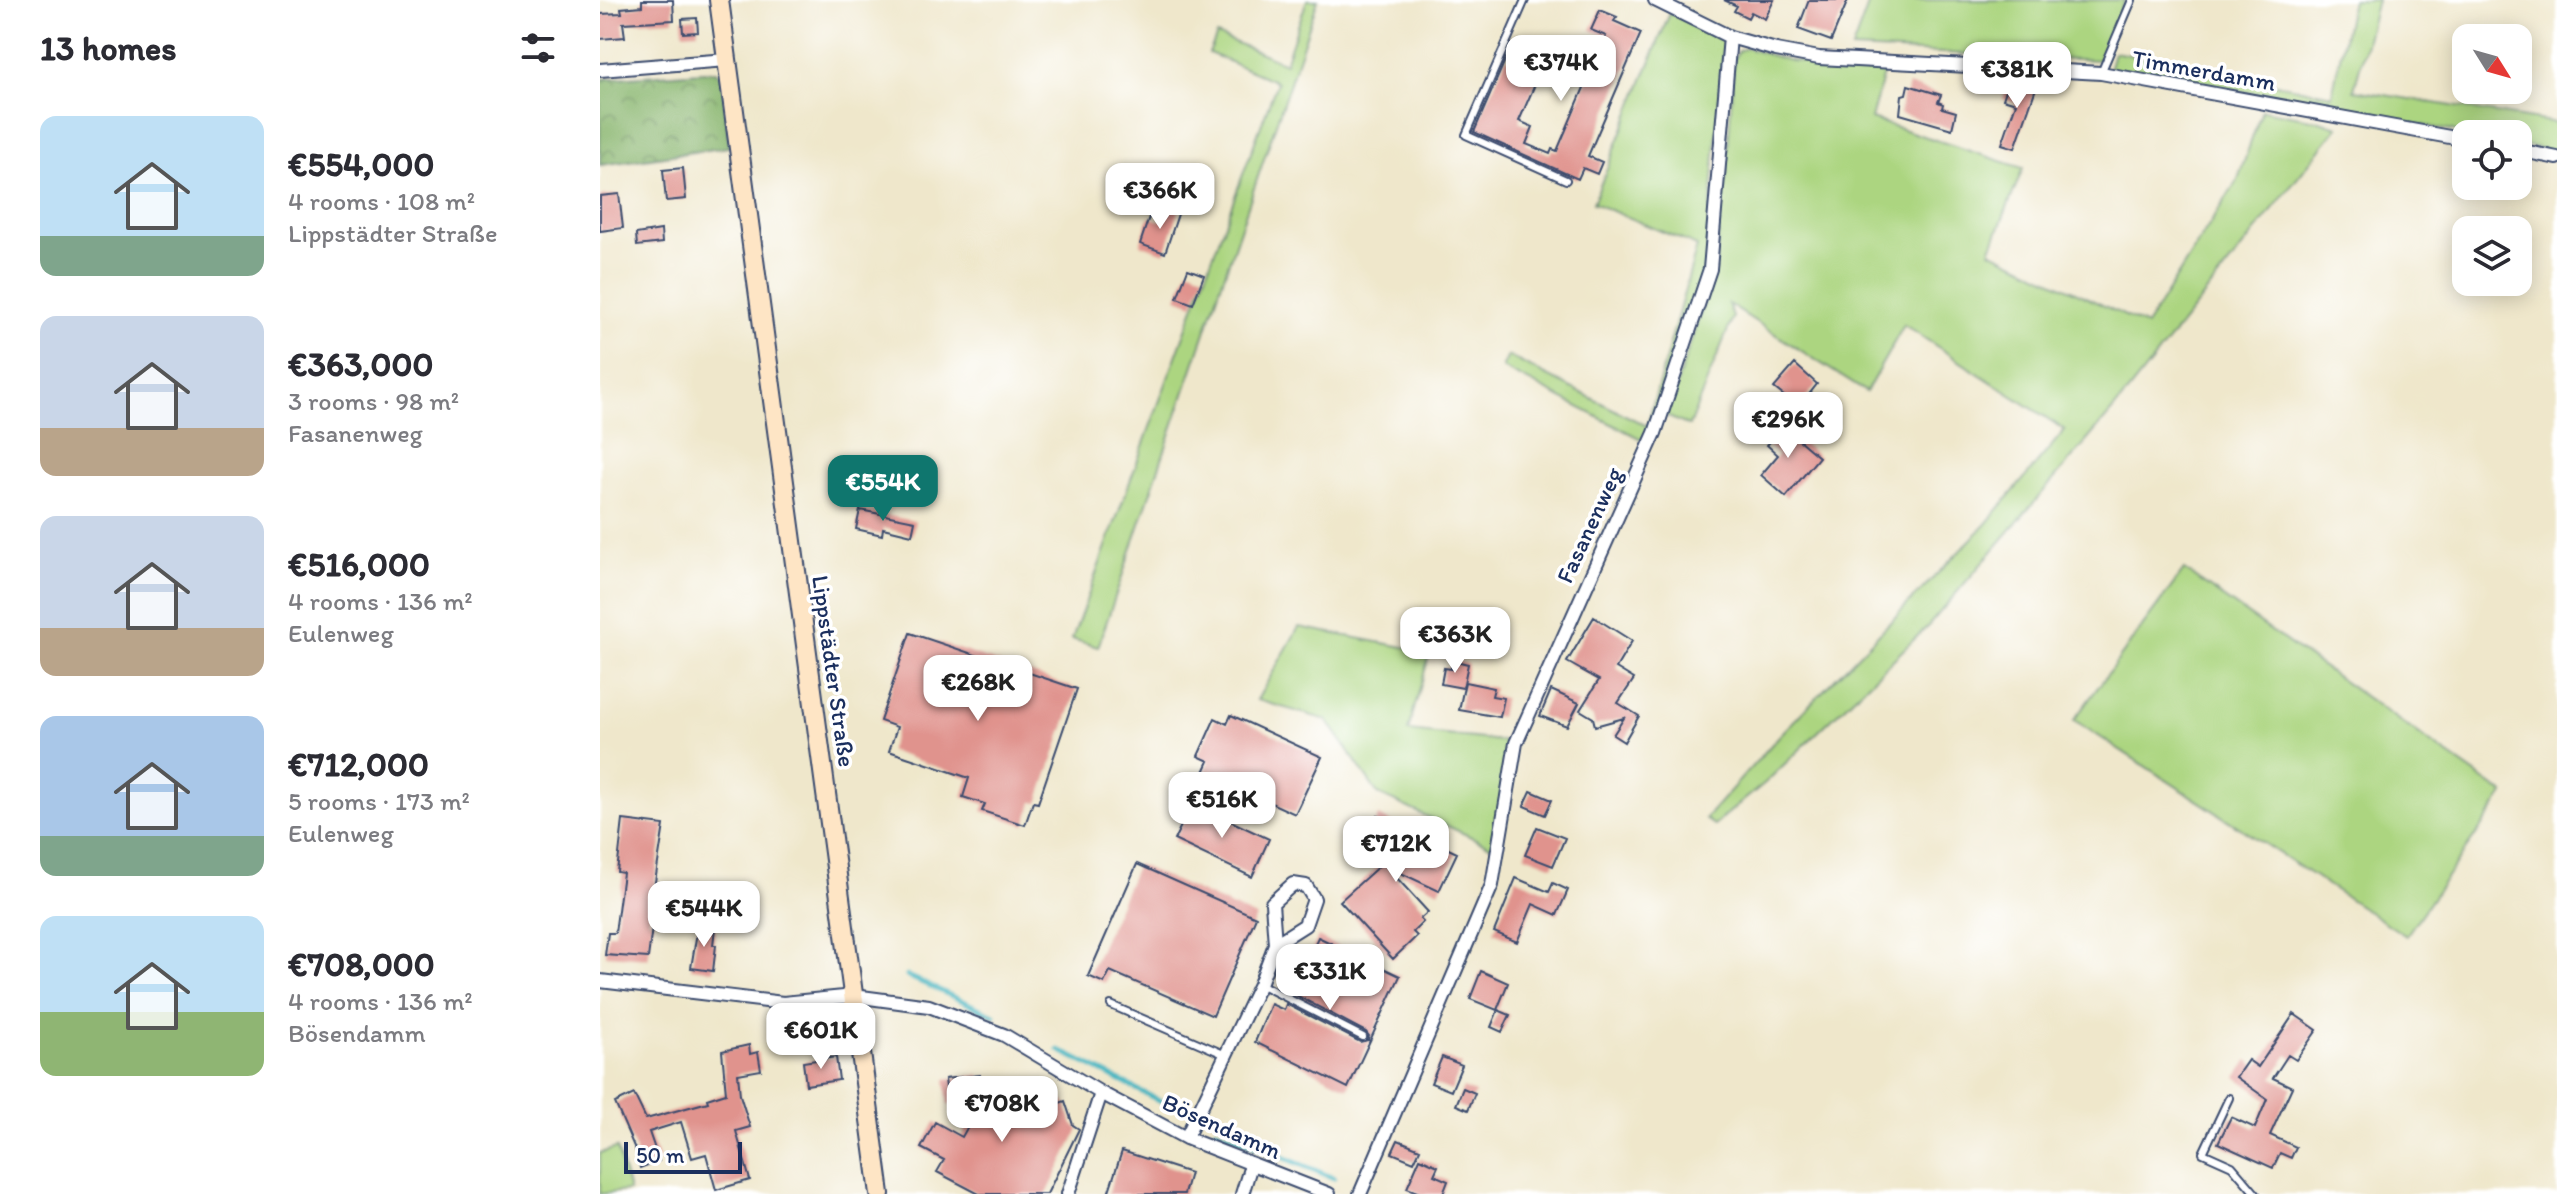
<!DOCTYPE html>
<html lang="en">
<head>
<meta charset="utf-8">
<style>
  body { margin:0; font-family:Itim,sans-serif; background:#f7f7f7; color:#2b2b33; height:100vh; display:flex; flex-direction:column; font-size:30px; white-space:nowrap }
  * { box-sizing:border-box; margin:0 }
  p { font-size:26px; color:#7c7c81 }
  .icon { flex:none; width:44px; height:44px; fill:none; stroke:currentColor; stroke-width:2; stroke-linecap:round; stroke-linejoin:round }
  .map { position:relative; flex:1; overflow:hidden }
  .side { display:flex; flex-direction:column; background:#fff; width:600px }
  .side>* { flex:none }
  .needle { width:52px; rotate:127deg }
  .tools { position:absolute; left:1852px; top:24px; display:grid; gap:16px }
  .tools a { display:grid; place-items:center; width:80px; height:80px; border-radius:16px; background:#fff; box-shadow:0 4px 20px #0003; font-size:40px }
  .scale { position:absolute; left:24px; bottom:20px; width:118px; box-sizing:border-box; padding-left:8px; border:4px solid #1b2f5e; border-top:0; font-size:22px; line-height:28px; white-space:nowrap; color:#1b2f5e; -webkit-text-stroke:6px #fff; paint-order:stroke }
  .price { position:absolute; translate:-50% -68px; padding:0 18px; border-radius:16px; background:#fff; color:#222; font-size:26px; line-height:52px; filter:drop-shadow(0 2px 4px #0008) }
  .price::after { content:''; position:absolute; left:50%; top:48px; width:24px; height:18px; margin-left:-12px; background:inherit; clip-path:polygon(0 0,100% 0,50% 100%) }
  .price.selected { background:#0f766e; color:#fff }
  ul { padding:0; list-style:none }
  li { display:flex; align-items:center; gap:24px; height:200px; padding:0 40px }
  li span { display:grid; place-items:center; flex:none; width:224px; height:160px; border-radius:16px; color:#555 }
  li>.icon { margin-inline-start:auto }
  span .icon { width:96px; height:96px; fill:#fffc; stroke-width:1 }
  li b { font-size:34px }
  h2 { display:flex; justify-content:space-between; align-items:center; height:96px; padding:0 40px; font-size:34px }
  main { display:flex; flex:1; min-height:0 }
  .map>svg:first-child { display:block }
  .grass { fill:#acd580; stroke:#64826f; stroke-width:2 }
  .forest { fill:url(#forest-crowns); stroke:#527266; stroke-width:2 }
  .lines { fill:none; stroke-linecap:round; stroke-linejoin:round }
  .stream { stroke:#46b5c0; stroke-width:5 }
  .building { fill:#e0938d }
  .service-casing { stroke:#3b4b6e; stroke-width:10 }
  .minor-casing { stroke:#3b4b6e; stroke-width:16 }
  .secondary-casing { stroke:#3b4b6e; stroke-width:22 }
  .service { stroke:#fff; stroke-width:6 }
  .minor { stroke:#fff; stroke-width:12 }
  .secondary { stroke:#fee5c5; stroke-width:18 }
  .labels { text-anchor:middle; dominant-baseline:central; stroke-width:7; stroke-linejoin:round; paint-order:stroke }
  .street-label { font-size:24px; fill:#1b2f5e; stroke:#fff }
</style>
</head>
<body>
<main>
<section class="side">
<h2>13 homes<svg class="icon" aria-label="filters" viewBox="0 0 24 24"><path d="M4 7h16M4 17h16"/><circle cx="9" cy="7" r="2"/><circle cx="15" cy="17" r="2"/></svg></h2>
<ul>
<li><span style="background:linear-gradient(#bfe0f5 75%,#7fa58c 0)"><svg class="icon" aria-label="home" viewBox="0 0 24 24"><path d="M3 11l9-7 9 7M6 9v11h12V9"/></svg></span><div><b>€554,000</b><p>4 rooms · 108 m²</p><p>Lippstädter Straße</p></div></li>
<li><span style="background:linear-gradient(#c9d6e8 70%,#b9a48a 0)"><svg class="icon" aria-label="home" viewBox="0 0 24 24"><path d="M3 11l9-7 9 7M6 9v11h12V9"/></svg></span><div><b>€363,000</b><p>3 rooms · 98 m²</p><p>Fasanenweg</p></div></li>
<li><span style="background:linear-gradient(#c9d6e8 70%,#b9a48a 0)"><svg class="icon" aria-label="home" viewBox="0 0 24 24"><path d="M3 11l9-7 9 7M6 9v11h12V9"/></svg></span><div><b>€516,000</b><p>4 rooms · 136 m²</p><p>Eulenweg</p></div></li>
<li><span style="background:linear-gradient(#a9c7e8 75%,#7fa58c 0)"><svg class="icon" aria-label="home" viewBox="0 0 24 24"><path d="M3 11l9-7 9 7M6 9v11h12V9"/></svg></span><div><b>€712,000</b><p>5 rooms · 173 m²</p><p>Eulenweg</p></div></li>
<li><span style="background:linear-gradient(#bfe0f5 60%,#8fb573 0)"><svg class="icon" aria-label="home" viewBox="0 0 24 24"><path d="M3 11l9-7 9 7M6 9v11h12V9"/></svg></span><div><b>€708,000</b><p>4 rooms · 136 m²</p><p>Bösendamm</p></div></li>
</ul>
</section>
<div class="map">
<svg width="1957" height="1194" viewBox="0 0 1957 1194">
  <defs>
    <pattern id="forest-crowns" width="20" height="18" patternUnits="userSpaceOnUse" patternTransform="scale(2)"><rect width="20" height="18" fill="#89b66e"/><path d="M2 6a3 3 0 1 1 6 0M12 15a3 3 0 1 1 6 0" fill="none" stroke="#6f945e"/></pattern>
  </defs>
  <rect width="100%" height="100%" fill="#fff"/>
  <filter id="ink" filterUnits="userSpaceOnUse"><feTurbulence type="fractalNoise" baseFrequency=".0125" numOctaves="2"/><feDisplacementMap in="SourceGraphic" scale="16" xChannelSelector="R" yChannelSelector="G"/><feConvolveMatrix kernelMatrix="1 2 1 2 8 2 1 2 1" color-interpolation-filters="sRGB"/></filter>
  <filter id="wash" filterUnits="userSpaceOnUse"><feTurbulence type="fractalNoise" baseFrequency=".006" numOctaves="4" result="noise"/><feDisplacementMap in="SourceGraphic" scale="32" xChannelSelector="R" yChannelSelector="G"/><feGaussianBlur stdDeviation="1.8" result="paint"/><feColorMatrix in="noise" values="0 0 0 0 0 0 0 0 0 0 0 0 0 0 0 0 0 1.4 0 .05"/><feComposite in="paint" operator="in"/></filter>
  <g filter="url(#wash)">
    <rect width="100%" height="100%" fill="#efe7cb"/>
    <path class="grass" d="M 707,0 L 718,0 L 498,647 L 472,639 L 677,82 L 609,53 L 617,35 L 685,63 Z
      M 1270,0 L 1525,0 L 1499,60 L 1252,49 Z
      M 1752,0 L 1777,0 L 1754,90 L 1957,123 L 1957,152 L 1918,144 L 1918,134 L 1866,134 L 1726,106 L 1509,70 L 1514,52 L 1732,95 Z
      M 1070,13 L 1124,40 L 1106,269 L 1050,429 L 1041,439 L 902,368 L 908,356 L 1047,426 L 1097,246 L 993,203 Z
      M 1146,48 L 1191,61 L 1285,67 L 1271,119 L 1423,168 L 1390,251 L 1546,326 L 1638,179 L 1662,110 L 1717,120 L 1738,127 L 1514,409 L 1329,625 L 1166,782 L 1114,825 L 1105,819 L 1180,735 L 1385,525 L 1465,430 L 1304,325 L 1266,392 L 1128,304 L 1133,317 L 1089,426 L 1066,416 L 1115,270 L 1123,182 L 1126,182 L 1134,59 L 1138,51 Z
      M 1584,570 L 1904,794 L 1806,936 L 1474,720 Z
      M 699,627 L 830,652 L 808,731 L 910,742 L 895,848 L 778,794 L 727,720 L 657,700 Z
      M 17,1148 L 29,1191 L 0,1194 L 0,1153 Z"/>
    <path class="forest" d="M 116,71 L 122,78 L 129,147 L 0,165 L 0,79 Z"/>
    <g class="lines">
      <path class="stream" d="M 307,976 L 394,1015
        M 459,1050 L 568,1105
        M 616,1130 L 734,1178"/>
    </g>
    <g id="blocks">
      <path class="building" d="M 42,0 L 73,0 L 74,20 L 23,23 L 25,37 L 0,39 L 0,14 L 22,13 L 21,8 L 42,6 Z
        M 1124,0 L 1174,0 L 1165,19 L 1151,12 L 1148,18 L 1134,11 L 1137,6 Z
        M 1209,0 L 1248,0 L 1231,41 L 1198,29 Z
        M 1000,10 L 1017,17 L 1014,21 L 1041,33 L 988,156 L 1002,162 L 997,174 L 983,168 L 978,179 L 874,132 L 906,58 L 940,73 L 919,121 L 933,127 L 926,144 L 950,154 L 952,149 L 957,151 L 1006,36 L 991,30 Z
        M 97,18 L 98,32 L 83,33 L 82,19 Z
        M 1410,79 L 1436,88 L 1415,148 L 1402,144 L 1416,103 L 1403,99 Z
        M 1308,85 L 1341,95 L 1338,102 L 1343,104 L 1342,108 L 1356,112 L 1352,129 L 1300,114 L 1302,95 L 1306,94 Z
        M 83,168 L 86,199 L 66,201 L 63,170 Z
        M 19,194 L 23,228 L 0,231 L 0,196 Z
        M 566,206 L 579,211 L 565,253 L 540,244 L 549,217 L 561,221 Z
        M 61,230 L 62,243 L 37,246 L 36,234 Z
        M 588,269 L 604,275 L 593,304 L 577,298 Z
        M 1195,364 L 1217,384 L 1188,421 L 1173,408 L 1184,396 L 1174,388 Z
        M 1189,421 L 1198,429 L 1193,435 L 1219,457 L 1186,497 L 1161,475 L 1178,455 L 1167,445 Z
        M 260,510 L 315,521 L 312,535 L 283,528 L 282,535 L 256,529 Z
        M 994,617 L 1032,641 L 1016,668 L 1034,679 L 1018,703 L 1039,716 L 1024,742 L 1013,735 L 1024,718 L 995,726 L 993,718 L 980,710 L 999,680 L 967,662 Z
        M 310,633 L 477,689 L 438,803 L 433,802 L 425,825 L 382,811 L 385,804 L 363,797 L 369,778 L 289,751 L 297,727 L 280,721 Z
        M 852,660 L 868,664 L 863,688 L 841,684 L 844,668 L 851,669 Z
        M 865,682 L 894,688 L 892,696 L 904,698 L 900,717 L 859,710 Z
        M 951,690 L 979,703 L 967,726 L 940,716 Z
        M 631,715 L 722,757 L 695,814 L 604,772 L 609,761 L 598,756 L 615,718 L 627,724 Z
        M 931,791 L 952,800 L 945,815 L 924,806 Z
        M 592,803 L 669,839 L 652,877 L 574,840 Z
        M 778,816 L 857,853 L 839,891 L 786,866 L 828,912 L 820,919 L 823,922 L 813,932 L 817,936 L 793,959 L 740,901 L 781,864 L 761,854 Z
        M 23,820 L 64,825 L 49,920 L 53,920 L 48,958 L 5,955 L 8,933 L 15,933 L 23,873 L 17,872 Z
        M 937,827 L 965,838 L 953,866 L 925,855 Z
        M 537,864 L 656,917 L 613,1016 L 510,971 L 504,983 L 488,976 Z
        M 916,878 L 949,892 L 953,883 L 968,890 L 957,915 L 933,904 L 917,942 L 894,932 Z
        M 87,906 L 102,908 L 100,923 L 85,921 Z
        M 98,926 L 115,928 L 113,945 L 116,945 L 113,971 L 91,968 Z
        M 718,937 L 800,976 L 748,1088 L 655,1042 L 671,1004 L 684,1010 L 686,1004 L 760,1042 L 768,1040 L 769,1036 L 766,1032 L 692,993 Z
        M 881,971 L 908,983 L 897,1010 L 870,999 Z
        M 898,1010 L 910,1015 L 902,1032 L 891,1027 Z
        M 1694,1014 L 1717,1030 L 1696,1060 L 1688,1055 L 1673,1078 L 1692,1087 L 1670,1135 L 1696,1147 L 1691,1158 L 1680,1153 L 1673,1168 L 1618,1143 L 1631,1117 L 1655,1128 L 1667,1099 L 1636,1077 L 1648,1060 L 1658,1067 Z
        M 149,1045 L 150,1054 L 158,1052 L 161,1070 L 138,1074 L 140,1095 L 150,1127 L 136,1131 L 150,1180 L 116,1190 L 106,1154 L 92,1158 L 81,1122 L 49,1132 L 59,1161 L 40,1168 L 35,1149 L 15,1103 L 34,1094 L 46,1119 L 108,1102 L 107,1099 L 126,1093 L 122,1051 Z
        M 236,1057 L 239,1080 L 206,1085 L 203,1062 Z
        M 842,1057 L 862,1065 L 851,1091 L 831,1083 Z
        M 380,1075 L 383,1099 L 385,1096 L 423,1116 L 465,1101 L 473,1125 L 479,1129 L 447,1194 L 379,1194 L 337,1172 L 344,1160 L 321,1148 L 335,1122 L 362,1137 L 382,1101 L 348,1105 L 345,1079 Z
        M 863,1088 L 875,1093 L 868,1110 L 856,1105 Z
        M 798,1140 L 820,1149 L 814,1162 L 792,1153 Z
        M 522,1151 L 590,1173 L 584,1194 L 508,1194 Z
        M 820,1158 L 838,1166 L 834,1175 L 848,1181 L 843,1194 L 822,1194 L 807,1188 Z"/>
    </g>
  </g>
  <g filter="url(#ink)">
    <use href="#blocks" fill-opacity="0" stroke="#3b4b6e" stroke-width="2"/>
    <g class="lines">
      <g class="service-casing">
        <path id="service" d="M 925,0 L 866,135 L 966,180
          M 1501,73 L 1532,0
          M 660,984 L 763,1037
          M 511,1005 L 626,1055
          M 1629,1098 L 1603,1153 L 1632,1166 L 1656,1194"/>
      </g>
      <g class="minor-casing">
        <path id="minor" d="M 1055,0 L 1130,37 L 1176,50 L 1219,58 L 1501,73 L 1866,140
          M 0,70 L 127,60
          M 1918,150 L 1957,158
          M 0,981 L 183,1003 L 254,996 L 329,1006 L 404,1035 L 501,1093 L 586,1138 L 729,1194
          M 586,1138 L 660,984 L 675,944 L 705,925 L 714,899 L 706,886 L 693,884 L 672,903 L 675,944
          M 468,1194 L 501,1093
          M 642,1194 L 651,1165
          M 760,1194 L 892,885 L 916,743 L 1055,433 L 1110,269 L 1130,37"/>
      </g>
      <g class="secondary-casing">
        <path id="secondary" d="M 119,0 L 280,1194"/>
      </g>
      <use href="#service" class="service"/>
      <use href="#minor" class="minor"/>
      <use href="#secondary" class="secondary"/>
    </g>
  </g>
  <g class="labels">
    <g class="street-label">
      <text transform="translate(1604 70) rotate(10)">Timmerdamm</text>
      <text transform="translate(989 525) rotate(-65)">Fasanenweg</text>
      <text transform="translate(234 671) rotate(82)">Lippstädter Straße</text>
      <text transform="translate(622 1126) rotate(24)">Bösendamm</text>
    </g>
  </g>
</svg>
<div class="tools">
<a><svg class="needle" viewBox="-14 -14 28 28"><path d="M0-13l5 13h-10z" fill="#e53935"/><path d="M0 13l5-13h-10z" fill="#7c7c81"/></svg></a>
<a><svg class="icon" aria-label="locate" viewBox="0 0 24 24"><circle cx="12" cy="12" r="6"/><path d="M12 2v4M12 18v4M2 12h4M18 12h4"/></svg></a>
<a><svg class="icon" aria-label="layers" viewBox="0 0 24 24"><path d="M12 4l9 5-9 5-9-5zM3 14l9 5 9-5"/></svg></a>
</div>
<div class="scale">50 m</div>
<b class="price" style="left:961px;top:103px">€374K</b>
<b class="price" style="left:1417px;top:110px">€381K</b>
<b class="price" style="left:560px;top:231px">€366K</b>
<b class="price" style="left:1188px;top:460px">€296K</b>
<b class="price selected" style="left:283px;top:523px">€554K</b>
<b class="price" style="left:855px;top:675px">€363K</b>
<b class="price" style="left:378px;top:723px">€268K</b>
<b class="price" style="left:622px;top:840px">€516K</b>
<b class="price" style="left:796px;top:884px">€712K</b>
<b class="price" style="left:104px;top:949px">€544K</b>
<b class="price" style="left:730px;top:1012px">€331K</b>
<b class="price" style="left:221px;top:1071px">€601K</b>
<b class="price" style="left:402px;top:1144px">€708K</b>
</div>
</main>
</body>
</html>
